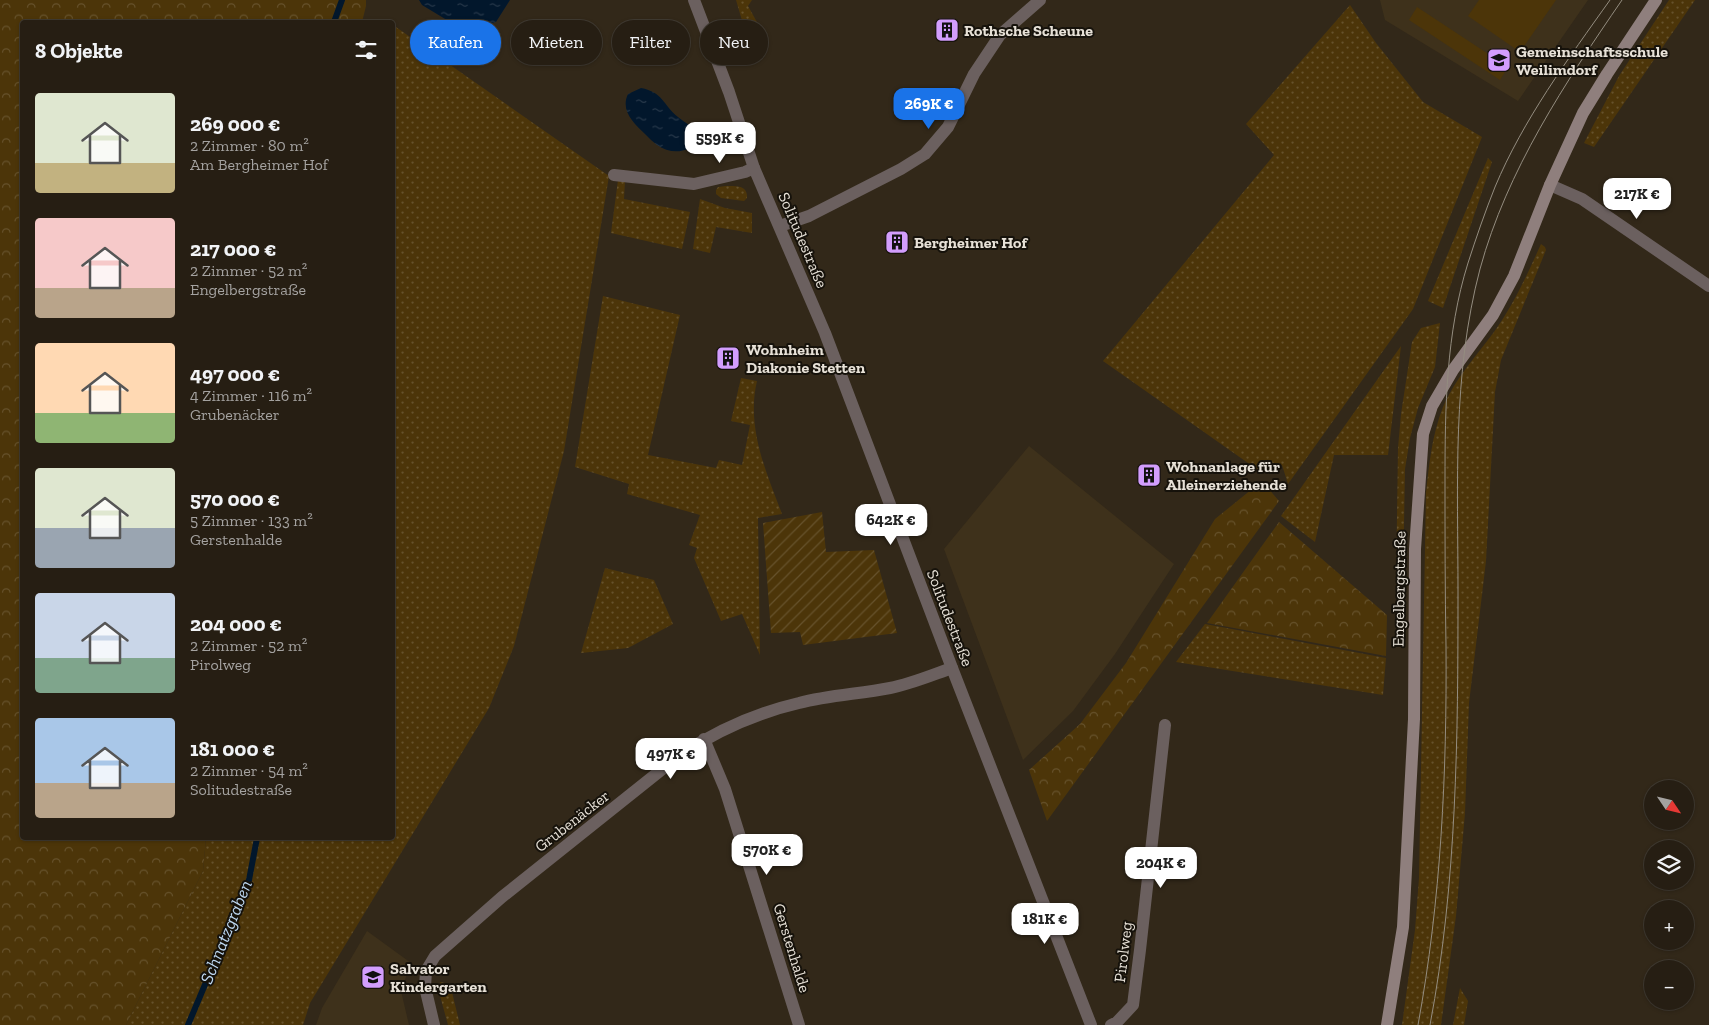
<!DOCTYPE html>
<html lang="de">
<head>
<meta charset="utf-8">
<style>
  body { margin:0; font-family:"Zilla Slab",serif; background:#322b21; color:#f1f3f6; height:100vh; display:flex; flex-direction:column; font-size:19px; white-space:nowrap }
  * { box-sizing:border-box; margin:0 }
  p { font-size:16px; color:#a4a2a0 }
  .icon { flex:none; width:28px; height:28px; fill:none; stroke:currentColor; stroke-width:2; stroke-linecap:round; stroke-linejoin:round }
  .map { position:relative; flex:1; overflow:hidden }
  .drawer { position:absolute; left:20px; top:20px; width:375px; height:820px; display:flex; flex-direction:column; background:#261e13; border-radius:5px; box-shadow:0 1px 4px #0004,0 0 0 1px #423c33 }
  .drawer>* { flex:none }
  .guide { position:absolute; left:410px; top:20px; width:475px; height:45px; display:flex; gap:10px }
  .needle { width:32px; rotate:125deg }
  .tools { position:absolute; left:1644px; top:780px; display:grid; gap:10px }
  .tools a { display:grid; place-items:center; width:50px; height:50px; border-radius:50%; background:#261e13; box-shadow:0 1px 4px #0004,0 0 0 1px #423c33; font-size:25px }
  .price { position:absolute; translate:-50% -42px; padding:0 11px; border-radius:10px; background:#fff; color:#222; font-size:16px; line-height:32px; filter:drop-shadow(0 1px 2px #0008) }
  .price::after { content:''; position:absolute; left:50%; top:30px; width:15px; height:11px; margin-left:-8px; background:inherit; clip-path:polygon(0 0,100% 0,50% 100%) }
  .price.on { background:#1a73e8; color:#fff }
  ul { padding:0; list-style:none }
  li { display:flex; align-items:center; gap:15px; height:125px; padding:0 15px }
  li span { display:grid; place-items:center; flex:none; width:140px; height:100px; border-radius:5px; color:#555 }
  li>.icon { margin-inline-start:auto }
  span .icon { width:60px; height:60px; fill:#fffc; stroke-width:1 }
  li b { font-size:21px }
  h2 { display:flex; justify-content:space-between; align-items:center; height:60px; padding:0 15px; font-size:21px }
  .chip { padding:0 18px; border-radius:22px; background:#261e13; box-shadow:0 1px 4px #0004,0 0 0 1px #423c33; font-size:18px; line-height:45px }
  .chip.on { background:#1a73e8; color:#fff }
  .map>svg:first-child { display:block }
  .built { fill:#3e311b }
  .grass { fill:url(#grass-dots) }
  .forest { fill:url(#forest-crowns) }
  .garden { fill:url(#garden-furrows) }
  .pitch { fill:#4c3509 }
  .water { fill:url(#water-ripples) }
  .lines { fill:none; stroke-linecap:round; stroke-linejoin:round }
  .stream { stroke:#02172c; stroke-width:6 }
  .minor { stroke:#6b605f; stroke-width:12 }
  .tertiary { stroke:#6b605f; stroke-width:12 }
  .secondary { stroke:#8f7f7d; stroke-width:12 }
  .tram { stroke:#948d80; stroke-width:1 }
  .labels { text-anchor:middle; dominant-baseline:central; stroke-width:4; stroke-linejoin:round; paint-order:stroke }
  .poi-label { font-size:16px; font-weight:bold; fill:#e7e1d7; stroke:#16120b; text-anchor:start }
  .street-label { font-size:16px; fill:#e7e1d7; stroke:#16120b }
  .water-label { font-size:18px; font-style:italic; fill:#bed8f2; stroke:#16120b }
</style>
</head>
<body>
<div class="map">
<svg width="1709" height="1025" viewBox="0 0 1709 1025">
  <defs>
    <pattern id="grass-dots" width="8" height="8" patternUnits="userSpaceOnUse" patternTransform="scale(1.25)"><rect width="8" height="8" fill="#4c3509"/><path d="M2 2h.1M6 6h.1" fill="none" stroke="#66522c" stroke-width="1.8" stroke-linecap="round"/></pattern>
    <pattern id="forest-crowns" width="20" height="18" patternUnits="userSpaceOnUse" patternTransform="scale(1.25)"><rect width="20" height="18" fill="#4c3509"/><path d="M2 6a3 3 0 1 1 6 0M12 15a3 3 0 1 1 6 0" fill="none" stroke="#66522c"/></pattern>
    <pattern id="garden-furrows" width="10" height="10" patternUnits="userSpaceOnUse" patternTransform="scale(1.25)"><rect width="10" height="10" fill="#4c3509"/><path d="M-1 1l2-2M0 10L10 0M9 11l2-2" fill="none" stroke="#66522c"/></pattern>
    <pattern id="water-ripples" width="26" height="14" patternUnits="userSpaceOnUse" patternTransform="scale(1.25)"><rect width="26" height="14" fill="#02172c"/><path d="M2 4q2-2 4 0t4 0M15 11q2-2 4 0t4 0" fill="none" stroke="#27384a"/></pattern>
  </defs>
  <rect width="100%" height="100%" fill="#322819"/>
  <path class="built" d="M 1380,0 L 1588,0 L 1518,101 L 1385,20 Z
    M 1029,446 L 1174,564 L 1115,654 L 1073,711 L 1023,760 L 944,549 Z
    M 367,931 L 411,963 L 401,991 L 409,1025 L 316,1025 L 322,1008 Z"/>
  <path class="grass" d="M 736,0 L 752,0 L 748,6 L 767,40 L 753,58 Z
    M 1669,0 L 1695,0 L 1594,147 L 1584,143 L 1619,76 Z
    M 1350,5 L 1376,43 L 1423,102 L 1482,137 L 1413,309 L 1288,484 L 1282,465 L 1258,470 L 1103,361 L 1274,155 L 1246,124 Z
    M 393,25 L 609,176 L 564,451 L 514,646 L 489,708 L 310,1003 L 303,1025 L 126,1025 L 203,871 L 206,838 L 392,838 Z
    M 1488,158 L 1492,162 L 1443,308 L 1428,301 Z
    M 618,180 L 625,181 L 624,199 L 690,212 L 682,249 L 611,233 Z
    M 726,186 C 736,186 748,185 747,198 L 744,201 L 721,198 L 716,194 L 716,190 L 718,187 Z
    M 700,199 L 725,208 L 752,213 L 752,233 L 716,227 L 710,253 L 693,249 Z
    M 1541,244 L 1545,247 L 1546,250 L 1501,360 L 1495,392 L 1486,561 L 1469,703 L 1465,813 L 1456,916 L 1441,1025 L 1402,1025 L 1415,930 L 1419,878 L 1426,493 C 1429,464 1432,435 1443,407 C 1455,379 1476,356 1494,332 C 1514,304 1527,275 1541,244 Z
    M 603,296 L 680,315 L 648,455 L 716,468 L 719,460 L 742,465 L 750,425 L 731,421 L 741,378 L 757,381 C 746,427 766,472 782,514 L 758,518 L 760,655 L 742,614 L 721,621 L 694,558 L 697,548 L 689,545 L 700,515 L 627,494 L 629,484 L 575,467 Z
    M 1440,323 L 1435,367 L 1418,408 L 1410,438 L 1405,469 L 1403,581 L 1396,585 L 1398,448 L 1401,414 L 1412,342 L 1421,328 Z
    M 1401,346 L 1388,455 L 1334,455 L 1315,542 L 1281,516 Z
    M 605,568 L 654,580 L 673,624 L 628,648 L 581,653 Z
    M 1205,624 L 1386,658 L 1383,695 L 1176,662 Z
    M 440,982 L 450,984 L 460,1025 L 448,1025 L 439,992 Z
    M 1460,988 L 1468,1001 L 1464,1025 L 1453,1025 Z"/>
  <path class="forest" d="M 0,0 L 366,0 L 366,6 L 362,22 L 22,22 L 22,838 L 206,838 L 203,871 L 126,1025 L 0,1025 Z
    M 1262,481 L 1279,501 L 1047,821 L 1029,770 L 1080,724 L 1126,663 L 1215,519 Z
    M 1279,522 L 1387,615 L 1386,656 L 1207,623 Z"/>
  <path class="garden" d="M 822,512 L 826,552 L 874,550 L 897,633 L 803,645 L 800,632 L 771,633 L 763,523 Z"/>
  <path class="pitch" d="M 1479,0 L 1556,0 L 1520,52 L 1468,16 Z
    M 1417,7 L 1508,67 L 1500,80 L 1409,20 Z"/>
  <path class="water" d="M 419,0 L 510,0 L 496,22 L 465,31 L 422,5 Z
    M 641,88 C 663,92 663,105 678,117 C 685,123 692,126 698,132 L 700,140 C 689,153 671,155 657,145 C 653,142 649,138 645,134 C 634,123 620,111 628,94 Z"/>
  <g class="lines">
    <path class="stream" d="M 334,22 L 342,0
      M 188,1025 L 249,880 L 257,838"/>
    <path class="minor" d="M 614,175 L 694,184 L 745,172 L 754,168
      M 1550,185 L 1582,199 L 1709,286
      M 780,226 L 809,216 L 901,169 L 925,154 L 948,127 L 974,74 L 1000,35 L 1040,0
      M 704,739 L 725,789 L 799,1025
      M 434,1025 L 425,987 L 426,971 L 435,956 L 502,897 L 680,755 C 716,731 756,713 799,703 C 829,695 860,694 890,688 C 911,684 932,675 952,668
      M 1111,1025 L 1117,1022 L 1133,1005 L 1140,950 L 1165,725"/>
    <path class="tertiary" d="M 694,0 L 729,92 L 754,168 L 825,333 L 952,668 L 1091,1025"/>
    <path class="secondary" d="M 1387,1025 L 1403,927 L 1414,719 L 1415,549 L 1423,434 L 1432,406 L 1453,370 L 1493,315 L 1514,276 L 1550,185 L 1583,113 L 1607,74 L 1656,0"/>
    <path class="tram" d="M 1418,1025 C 1441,900 1447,773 1446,646 C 1445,591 1445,536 1445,480 C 1445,408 1446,333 1468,263 C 1476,238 1485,212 1495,187 C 1523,120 1568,59 1610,0
      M 1430,1025 C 1457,883 1458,737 1458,593 C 1458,484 1452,375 1480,269 C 1507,170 1565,83 1622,0"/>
  </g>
  <defs>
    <g id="building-square" transform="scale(1.25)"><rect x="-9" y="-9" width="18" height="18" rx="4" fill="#d29dfd" stroke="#16120b"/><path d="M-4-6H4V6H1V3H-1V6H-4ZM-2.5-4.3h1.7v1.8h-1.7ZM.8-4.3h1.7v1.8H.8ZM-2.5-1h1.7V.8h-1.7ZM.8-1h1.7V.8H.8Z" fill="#111"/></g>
    <g id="school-square" transform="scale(1.25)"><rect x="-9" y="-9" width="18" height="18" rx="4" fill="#d29dfd" stroke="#16120b"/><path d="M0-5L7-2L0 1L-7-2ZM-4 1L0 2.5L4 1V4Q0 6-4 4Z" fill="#111"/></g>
  </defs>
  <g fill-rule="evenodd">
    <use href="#building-square" x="947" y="30"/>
    <use href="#school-square" x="1499" y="60"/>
    <use href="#building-square" x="897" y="242"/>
    <use href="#building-square" x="728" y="358"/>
    <use href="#building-square" x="1149" y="475"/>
    <use href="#school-square" x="373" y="977"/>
  </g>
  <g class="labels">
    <g class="poi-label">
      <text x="964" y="30">Rothsche Scheune</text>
      <text x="1516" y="51">Gemeinschaftsschule<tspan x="1516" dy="18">Weilimdorf</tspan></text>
      <text x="914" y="242">Bergheimer Hof</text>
      <text x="746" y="349">Wohnheim<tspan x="746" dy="18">Diakonie Stetten</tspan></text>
      <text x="1166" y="466">Wohnanlage für<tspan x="1166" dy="18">Alleinerziehende</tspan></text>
      <text x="390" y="968">Salvator<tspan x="390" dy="18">Kindergarten</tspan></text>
    </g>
    <g class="street-label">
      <text transform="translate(803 240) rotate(67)">Solitudestraße</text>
      <text transform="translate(1399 589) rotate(-89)">Engelbergstraße</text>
      <text transform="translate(950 618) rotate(69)">Solitudestraße</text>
      <text transform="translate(572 821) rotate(-38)">Grubenäcker</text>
      <text transform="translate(792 948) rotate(73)">Gerstenhalde</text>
      <text transform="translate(1123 952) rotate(-83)">Pirolweg</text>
    </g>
    <g class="water-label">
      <text transform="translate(226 932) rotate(-68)">Schnatzgraben</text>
    </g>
  </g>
</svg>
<div class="tools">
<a><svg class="needle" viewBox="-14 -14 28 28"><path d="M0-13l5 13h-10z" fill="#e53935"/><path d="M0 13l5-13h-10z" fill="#a4a2a0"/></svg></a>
<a><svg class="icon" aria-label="layers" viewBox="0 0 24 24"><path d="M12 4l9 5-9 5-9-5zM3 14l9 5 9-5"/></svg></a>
<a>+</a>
<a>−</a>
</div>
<b class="price on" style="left:929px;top:130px">269K €</b>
<b class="price" style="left:720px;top:164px">559K €</b>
<b class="price" style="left:1637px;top:220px">217K €</b>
<b class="price" style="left:891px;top:546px">642K €</b>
<b class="price" style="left:671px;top:780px">497K €</b>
<b class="price" style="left:767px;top:876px">570K €</b>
<b class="price" style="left:1161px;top:889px">204K €</b>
<b class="price" style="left:1045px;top:945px">181K €</b>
<div class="guide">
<a class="chip on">Kaufen</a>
<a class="chip">Mieten</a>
<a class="chip">Filter</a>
<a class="chip">Neu</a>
</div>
<section class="drawer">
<h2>8 Objekte<svg class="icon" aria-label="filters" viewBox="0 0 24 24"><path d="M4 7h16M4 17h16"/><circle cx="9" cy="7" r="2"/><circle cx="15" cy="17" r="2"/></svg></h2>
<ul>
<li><span style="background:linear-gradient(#dfe7d0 70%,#c2b280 0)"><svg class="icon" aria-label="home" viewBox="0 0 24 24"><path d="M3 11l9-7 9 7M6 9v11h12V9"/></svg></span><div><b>269 000 €</b><p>2 Zimmer · 80 m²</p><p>Am Bergheimer Hof</p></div></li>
<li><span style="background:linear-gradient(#f6c9c9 70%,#b9a48a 0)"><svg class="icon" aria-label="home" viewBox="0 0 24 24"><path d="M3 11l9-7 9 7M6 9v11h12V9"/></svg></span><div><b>217 000 €</b><p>2 Zimmer · 52 m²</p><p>Engelbergstraße</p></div></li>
<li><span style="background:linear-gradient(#ffd9b3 70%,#8fb573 0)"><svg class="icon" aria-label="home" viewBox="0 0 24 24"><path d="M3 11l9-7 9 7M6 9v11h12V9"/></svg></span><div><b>497 000 €</b><p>4 Zimmer · 116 m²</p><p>Grubenäcker</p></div></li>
<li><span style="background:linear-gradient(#dfe7d0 60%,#9aa5b1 0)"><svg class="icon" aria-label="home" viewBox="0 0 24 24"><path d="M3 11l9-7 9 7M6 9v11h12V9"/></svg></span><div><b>570 000 €</b><p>5 Zimmer · 133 m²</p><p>Gerstenhalde</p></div></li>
<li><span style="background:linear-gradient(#c9d6e8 65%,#7fa58c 0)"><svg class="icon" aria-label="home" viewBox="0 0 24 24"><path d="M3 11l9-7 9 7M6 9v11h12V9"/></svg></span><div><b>204 000 €</b><p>2 Zimmer · 52 m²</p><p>Pirolweg</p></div></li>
<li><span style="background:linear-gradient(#a9c7e8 65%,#b9a48a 0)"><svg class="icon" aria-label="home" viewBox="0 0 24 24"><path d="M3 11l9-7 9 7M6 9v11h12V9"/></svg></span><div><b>181 000 €</b><p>2 Zimmer · 54 m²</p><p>Solitudestraße</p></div></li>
</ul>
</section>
</div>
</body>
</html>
